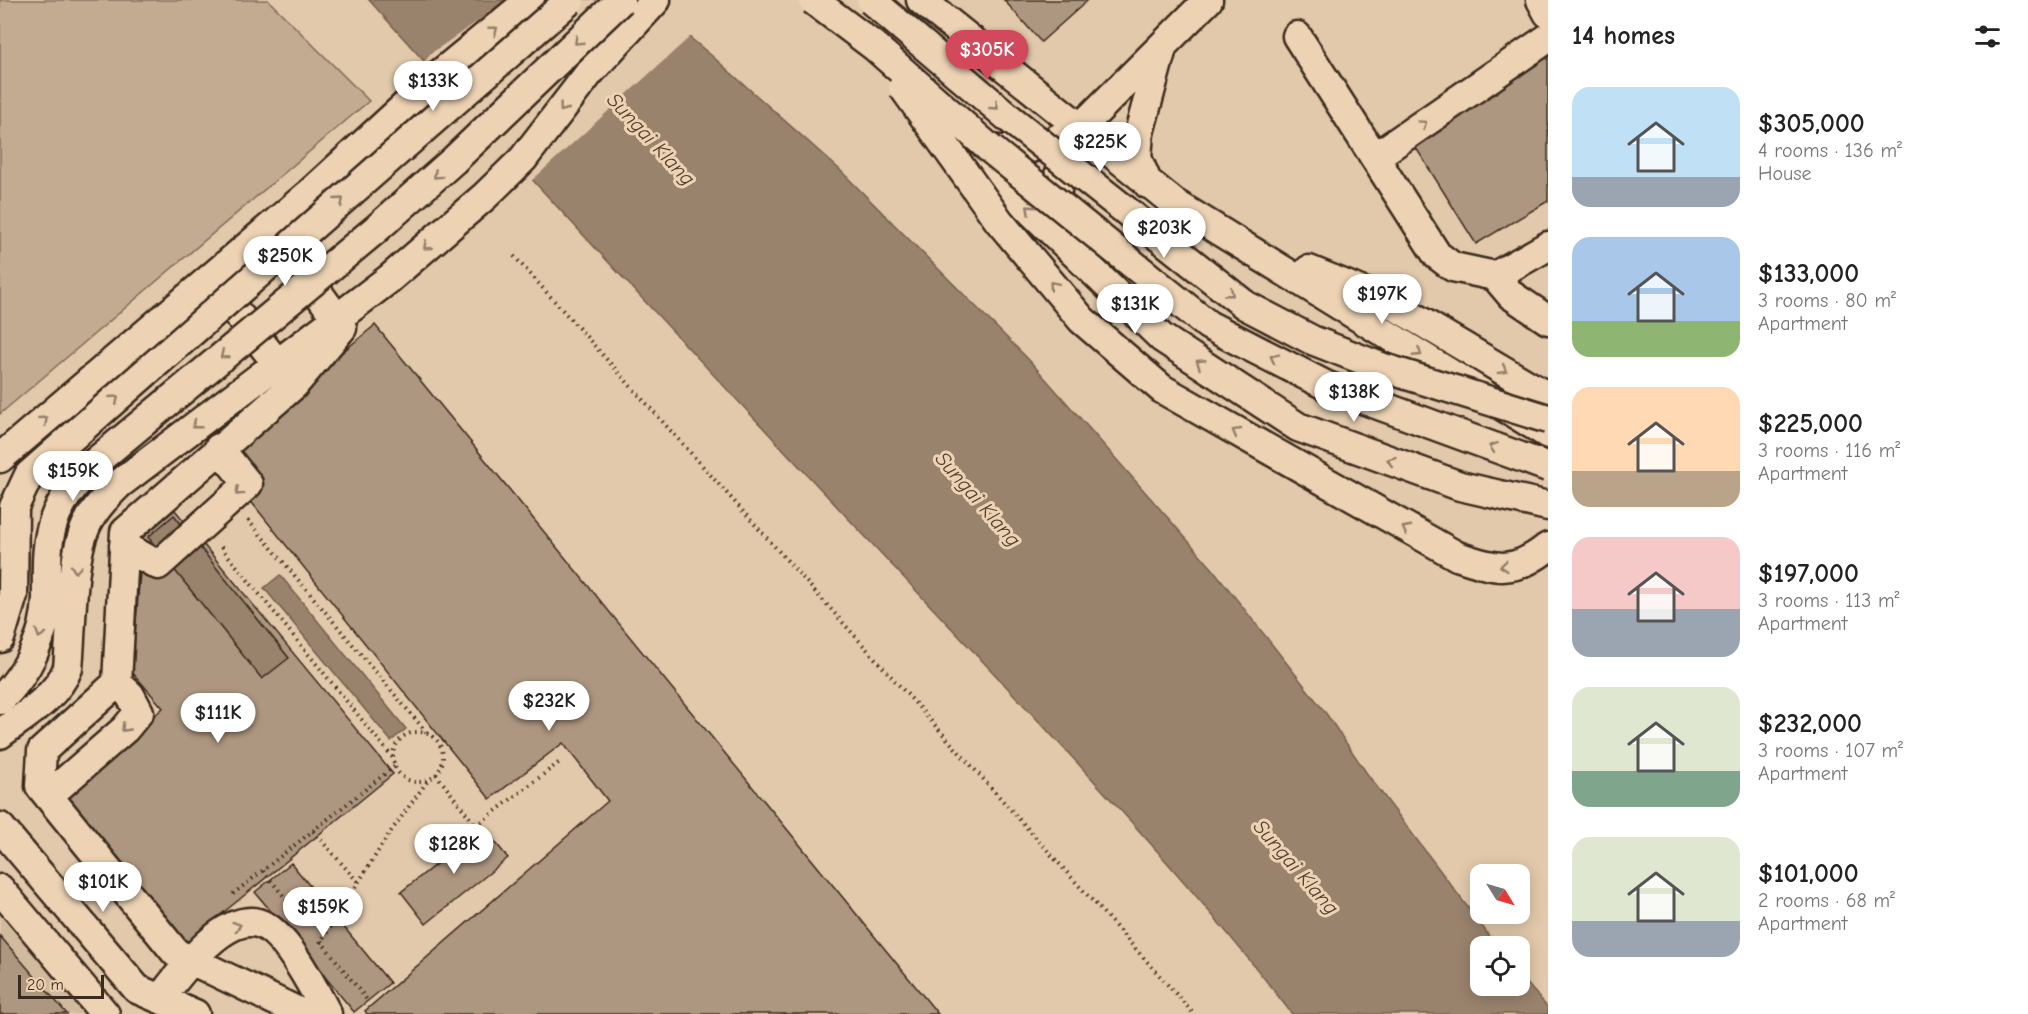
<!DOCTYPE html>
<html lang="en">
<head>
<meta charset="utf-8">
<style>
  body { margin:0; font-family:"Comic Neue",sans-serif; background:#f2f2f2; color:#222; height:100vh; display:flex; flex-direction:column; font-size:22px; white-space:nowrap }
  * { box-sizing:border-box; margin:0 }
  p { font-size:20px; color:#767676 }
  .icon { flex:none; width:33px; height:33px; fill:none; stroke:currentColor; stroke-width:2; stroke-linecap:round; stroke-linejoin:round }
  .map { position:relative; flex:1; overflow:hidden }
  .panel { display:flex; flex-direction:column; background:#fff; width:480px }
  .panel>* { flex:none }
  .needle { width:39px; rotate:127deg }
  .tools { position:absolute; left:1470px; top:864px; display:grid; gap:12px }
  .tools a { display:grid; place-items:center; width:60px; height:60px; border-radius:12px; background:#fff; box-shadow:0 3px 15px #0003; font-size:30px }
  .scale { position:absolute; left:18px; bottom:15px; width:86px; box-sizing:border-box; padding-left:6px; border:3px solid #3b2a1e; border-top:0; font-size:16px; line-height:21px; white-space:nowrap; color:#3b2a1e; -webkit-text-stroke:4px #edd3b4; paint-order:stroke }
  .price { position:absolute; translate:-50% -51px; padding:0 14px; border-radius:21px; background:#fff; color:#222; font-size:20px; line-height:39px; filter:drop-shadow(0 2px 3px #0008) }
  .price::after { content:''; position:absolute; left:50%; top:36px; width:18px; height:14px; margin-left:-9px; background:inherit; clip-path:polygon(0 0,100% 0,50% 100%) }
  .price.on { background:#d1495b; color:#fff }
  ul { padding:0; list-style:none }
  li { display:flex; align-items:center; gap:18px; height:150px; padding:0 24px }
  li span { display:grid; place-items:center; flex:none; width:168px; height:120px; border-radius:18px; color:#555 }
  li>.icon { margin-inline-start:auto }
  span .icon { width:72px; height:72px; fill:#fffc; stroke-width:1 }
  li b { font-size:26px }
  h2 { display:flex; justify-content:space-between; align-items:center; height:72px; padding:0 24px; font-size:26px }
  main { display:flex; flex:1; min-height:0 }
  .map>svg:first-child { display:block }
  .built { fill:#d2ba9e }
  .green { fill:#c3ab91; stroke:#7f6a58; stroke-width:1.5 }
  .water { fill:#9a836d; stroke:#745f4d; stroke-width:1.5 }
  .pier { fill:#e2c9ab }
  .building { fill:#ae9780; stroke:#3b2a1e; stroke-width:1.5; fill-rule:evenodd }
  .lines { fill:none; stroke-linecap:round; stroke-linejoin:round }
  .minor-casing { stroke:#3b2a1e; stroke-width:33 }
  .path { stroke:#3b2a1e; stroke-width:4; stroke-dasharray:1.5 4.5; stroke-linecap:butt }
  .minor { stroke:#edd3b4; stroke-width:28 }
  .minor-bridge-casing { stroke:#3b2a1e; stroke-width:33; stroke-linecap:butt }
  .minor-bridge { stroke:#edd3b4; stroke-width:28 }
  .oneway { stroke:#947e69 }
  .labels { text-anchor:middle; dominant-baseline:central; stroke-width:6; stroke-linejoin:round; paint-order:stroke }
  .water-label { font-size:21px; font-style:italic; fill:#534032; stroke:#edd3b4 }
</style>
</head>
<body>
<main>
<div class="map">
<svg width="1548" height="1014" viewBox="0 0 1548 1014">
  <rect width="100%" height="100%" fill="#e2c9ab"/>
  <filter id="ink" filterUnits="userSpaceOnUse"><feTurbulence type="fractalNoise" baseFrequency=".0167" numOctaves="2"/><feDisplacementMap in="SourceGraphic" scale="12" xChannelSelector="R" yChannelSelector="G"/><feConvolveMatrix kernelMatrix="1 2 1 2 8 2 1 2 1" color-interpolation-filters="sRGB"/></filter>
  <g filter="url(#ink)">
    <path class="built" d="M 0,898 L 101,1014 L 0,1014 Z"/>
    <path class="green" d="M 0,0 L 268,0 L 369,101 L 0,414 Z"/>
    <path class="water" d="M 369,0 L 645,0 L 712,56 L 839,169 L 1029,360 L 1212,568 L 1325,712 L 1368,775 L 1497,946 L 1480,946 L 1480,986 L 1520,986 L 1520,975 L 1548,1008 L 1548,1014 L 1292,1014 C 1179,867 1049,732 922,597 C 736,399 550,202 369,0 Z
      M 174,515 L 289,658 L 262,679 L 148,537 Z
      M 280,575 L 406,729 L 391,741 L 264,588 Z"/>
    <path class="pier" d="M 508,0 L 650,0 L 692,35 L 529,183 L 422,64 L 433,52 Z"/>
    <path class="building" d="M 1004,0 L 1088,0 L 1041,42 Z
      M 1548,47 L 1548,201 L 1476,244 L 1408,135 Z
      M 375,325 L 938,1014 L 367,1014 L 365,1011 L 608,801 L 563,743 L 490,799 L 216,458 Z
      M 175,510 L 393,774 L 186,943 L 64,794 L 163,708 L 132,672 L 143,535 ZM 174,515 L 289,658 L 262,679 L 148,537 Z
      M 483,827 L 508,858 L 426,924 L 401,892 Z
      M 291,863 L 390,983 L 354,1012 L 255,892 Z
      M 0,936 L 67,1014 L 0,1014 Z"/>
    <g class="lines">
      <g class="minor-casing">
        <path id="minor" d="M 921,0 L 1174,203 L 1548,434
          M 1541,0 L 1548,13
          M 1297,36 L 1437,255 L 1453,267 L 1495,276
          M 937,120 L 1162,338 L 1298,427 L 1460,486 L 1548,506
          M 977,147 C 1019,155 1044,148 1081,127 L 1208,0
          M 1375,157 L 1548,38
          M 1148,184 L 1137,158 L 1139,133 L 1162,48
          M 1057,222 L 1057,180 L 1075,140
          M 272,229 L 337,319
          M 1548,246 L 1495,276 L 1511,295 L 1548,320
          M 1309,270 L 1390,303 L 1548,397
          M 213,283 L 289,378
          M 0,458 L 309,194 L 441,73 L 530,0
          M 124,546 L 158,565 L 248,484 L 219,448
          M 1457,556 C 1497,569 1513,575 1548,547
          M 0,638 L 13,595 L 14,507 L 29,475 L 71,438
          M 0,700 C 27,674 46,636 47,598 C 47,573 45,544 54,520 C 61,499 78,481 93,464
          M 0,734 C 25,715 56,698 68,668 C 72,628 70,559 87,524 C 95,508 107,496 119,484 L 389,279 L 485,196 L 523,159 L 590,72 L 656,0
          M 48,796 L 125,729 L 139,712 L 130,695 L 117,683
          M 0,827 L 137,989 L 195,1014
          M 0,889 L 105,1014
          M 160,999 C 179,975 222,914 258,923 C 285,930 315,991 327,1014
          M 303,1014 L 176,953 L 40,786 L 42,751 L 117,683 L 125,532 L 294,385 L 342,328"/>
      </g>
      <path class="path" d="M 514,256 L 1194,1014
        M 248,520 L 427,733
        M 221,547 L 393,758
        M393 757a25 25 0 1 1 50 0a25 25 0 1 1-50 0Z
        M 436,774 L 476,826 L 561,761
        M 313,831 L 358,882
        M 263,871 L 297,912
        M 233,894 L 395,766
        M 321,941 L 367,1000
        M 320,943 L 389,834 L 429,779"/>
      <use href="#minor" class="minor"/>
      <g class="minor-bridge-casing">
        <path id="minor-bridge" d="M 813,0 L 874,46 L 988,147 L 1208,325 L 1327,386 L 1548,467
          M 871,0 L 1009,118 L 1245,305 L 1312,340 L 1381,367 L 1548,419
          M 903,87 L 999,221 L 1082,320 L 1162,389 L 1457,556
          M 71,438 L 570,0
          M 93,464 L 375,230 L 454,160 L 621,0"/>
      </g>
      <use href="#minor-bridge" class="minor-bridge"/>
    </g>
    <defs><path id="oneway-chevron" d="M-2-3.5L2.5 0L-2 3.5" fill="none" stroke-width="1.6" stroke-linecap="round" stroke-linejoin="round" transform="scale(1.5)"/></defs>
    <g class="oneway">
      <use href="#oneway-chevron" transform="translate(494 30) rotate(-39)"/>
      <use href="#oneway-chevron" transform="translate(578 41) rotate(136)"/>
      <use href="#oneway-chevron" transform="translate(995 106) rotate(41)"/>
      <use href="#oneway-chevron" transform="translate(563 108) rotate(127)"/>
      <use href="#oneway-chevron" transform="translate(1423 124) rotate(-34)"/>
      <use href="#oneway-chevron" transform="translate(437 175) rotate(138)"/>
      <use href="#oneway-chevron" transform="translate(340 201) rotate(-41)"/>
      <use href="#oneway-chevron" transform="translate(1030 209) rotate(-137)"/>
      <use href="#oneway-chevron" transform="translate(427 246) rotate(139)"/>
      <use href="#oneway-chevron" transform="translate(1053 285) rotate(-130)"/>
      <use href="#oneway-chevron" transform="translate(1230 293) rotate(38)"/>
      <use href="#oneway-chevron" transform="translate(1418 353) rotate(33)"/>
      <use href="#oneway-chevron" transform="translate(224 355) rotate(140)"/>
      <use href="#oneway-chevron" transform="translate(1274 358) rotate(-153)"/>
      <use href="#oneway-chevron" transform="translate(1200 363) rotate(-147)"/>
      <use href="#oneway-chevron" transform="translate(1503 370) rotate(31)"/>
      <use href="#oneway-chevron" transform="translate(115 399) rotate(-41)"/>
      <use href="#oneway-chevron" transform="translate(44 420) rotate(-41)"/>
      <use href="#oneway-chevron" transform="translate(196 425) rotate(142)"/>
      <use href="#oneway-chevron" transform="translate(1236 432) rotate(-150)"/>
      <use href="#oneway-chevron" transform="translate(1493 447) rotate(-160)"/>
      <use href="#oneway-chevron" transform="translate(1391 461) rotate(-160)"/>
      <use href="#oneway-chevron" transform="translate(239 492) rotate(138)"/>
      <use href="#oneway-chevron" transform="translate(1406 529) rotate(-152)"/>
      <use href="#oneway-chevron" transform="translate(1504 566) rotate(175)"/>
      <use href="#oneway-chevron" transform="translate(76 569) rotate(95)"/>
      <use href="#oneway-chevron" transform="translate(40 634) rotate(109)"/>
      <use href="#oneway-chevron" transform="translate(125 728) rotate(134)"/>
      <use href="#oneway-chevron" transform="translate(237 926) rotate(-18)"/>
    </g>
  </g>
  <g class="labels">
    <g class="water-label">
      <text transform="translate(651 139) rotate(47)">Sungai Klang</text>
      <text transform="translate(978 499) rotate(49)">Sungai Klang</text>
      <text transform="translate(1296 867) rotate(49)">Sungai Klang</text>
    </g>
  </g>
</svg>
<div class="tools">
<a><svg class="needle" viewBox="-14 -14 28 28"><path d="M0-13l5 13h-10z" fill="#e53935"/><path d="M0 13l5-13h-10z" fill="#767676"/></svg></a>
<a><svg class="icon" aria-label="locate" viewBox="0 0 24 24"><circle cx="12" cy="12" r="6"/><path d="M12 2v4M12 18v4M2 12h4M18 12h4"/></svg></a>
</div>
<div class="scale">20 m</div>
<b class="price on" style="left:987px;top:81px">$305K</b>
<b class="price" style="left:433px;top:112px">$133K</b>
<b class="price" style="left:1100px;top:173px">$225K</b>
<b class="price" style="left:1164px;top:259px">$203K</b>
<b class="price" style="left:285px;top:287px">$250K</b>
<b class="price" style="left:1382px;top:325px">$197K</b>
<b class="price" style="left:1135px;top:335px">$131K</b>
<b class="price" style="left:1354px;top:423px">$138K</b>
<b class="price" style="left:73px;top:502px">$159K</b>
<b class="price" style="left:549px;top:732px">$232K</b>
<b class="price" style="left:218px;top:744px">$111K</b>
<b class="price" style="left:454px;top:875px">$128K</b>
<b class="price" style="left:103px;top:913px">$101K</b>
<b class="price" style="left:323px;top:938px">$159K</b>
</div>
<section class="panel">
<h2>14 homes<svg class="icon" aria-label="filters" viewBox="0 0 24 24"><path d="M4 7h16M4 17h16"/><circle cx="9" cy="7" r="2"/><circle cx="15" cy="17" r="2"/></svg></h2>
<ul>
<li><span style="background:linear-gradient(#bfe0f5 75%,#9aa5b1 0)"><svg class="icon" aria-label="home" viewBox="0 0 24 24"><path d="M3 11l9-7 9 7M6 9v11h12V9"/></svg></span><div><b>$305,000</b><p>4 rooms · 136 m²</p><p>House</p></div></li>
<li><span style="background:linear-gradient(#a9c7e8 70%,#8fb573 0)"><svg class="icon" aria-label="home" viewBox="0 0 24 24"><path d="M3 11l9-7 9 7M6 9v11h12V9"/></svg></span><div><b>$133,000</b><p>3 rooms · 80 m²</p><p>Apartment</p></div></li>
<li><span style="background:linear-gradient(#ffd9b3 70%,#b9a48a 0)"><svg class="icon" aria-label="home" viewBox="0 0 24 24"><path d="M3 11l9-7 9 7M6 9v11h12V9"/></svg></span><div><b>$225,000</b><p>3 rooms · 116 m²</p><p>Apartment</p></div></li>
<li><span style="background:linear-gradient(#f6c9c9 60%,#9aa5b1 0)"><svg class="icon" aria-label="home" viewBox="0 0 24 24"><path d="M3 11l9-7 9 7M6 9v11h12V9"/></svg></span><div><b>$197,000</b><p>3 rooms · 113 m²</p><p>Apartment</p></div></li>
<li><span style="background:linear-gradient(#dfe7d0 70%,#7fa58c 0)"><svg class="icon" aria-label="home" viewBox="0 0 24 24"><path d="M3 11l9-7 9 7M6 9v11h12V9"/></svg></span><div><b>$232,000</b><p>3 rooms · 107 m²</p><p>Apartment</p></div></li>
<li><span style="background:linear-gradient(#dfe7d0 70%,#9aa5b1 0)"><svg class="icon" aria-label="home" viewBox="0 0 24 24"><path d="M3 11l9-7 9 7M6 9v11h12V9"/></svg></span><div><b>$101,000</b><p>2 rooms · 68 m²</p><p>Apartment</p></div></li>
</ul>
</section>
</main>
</body>
</html>
